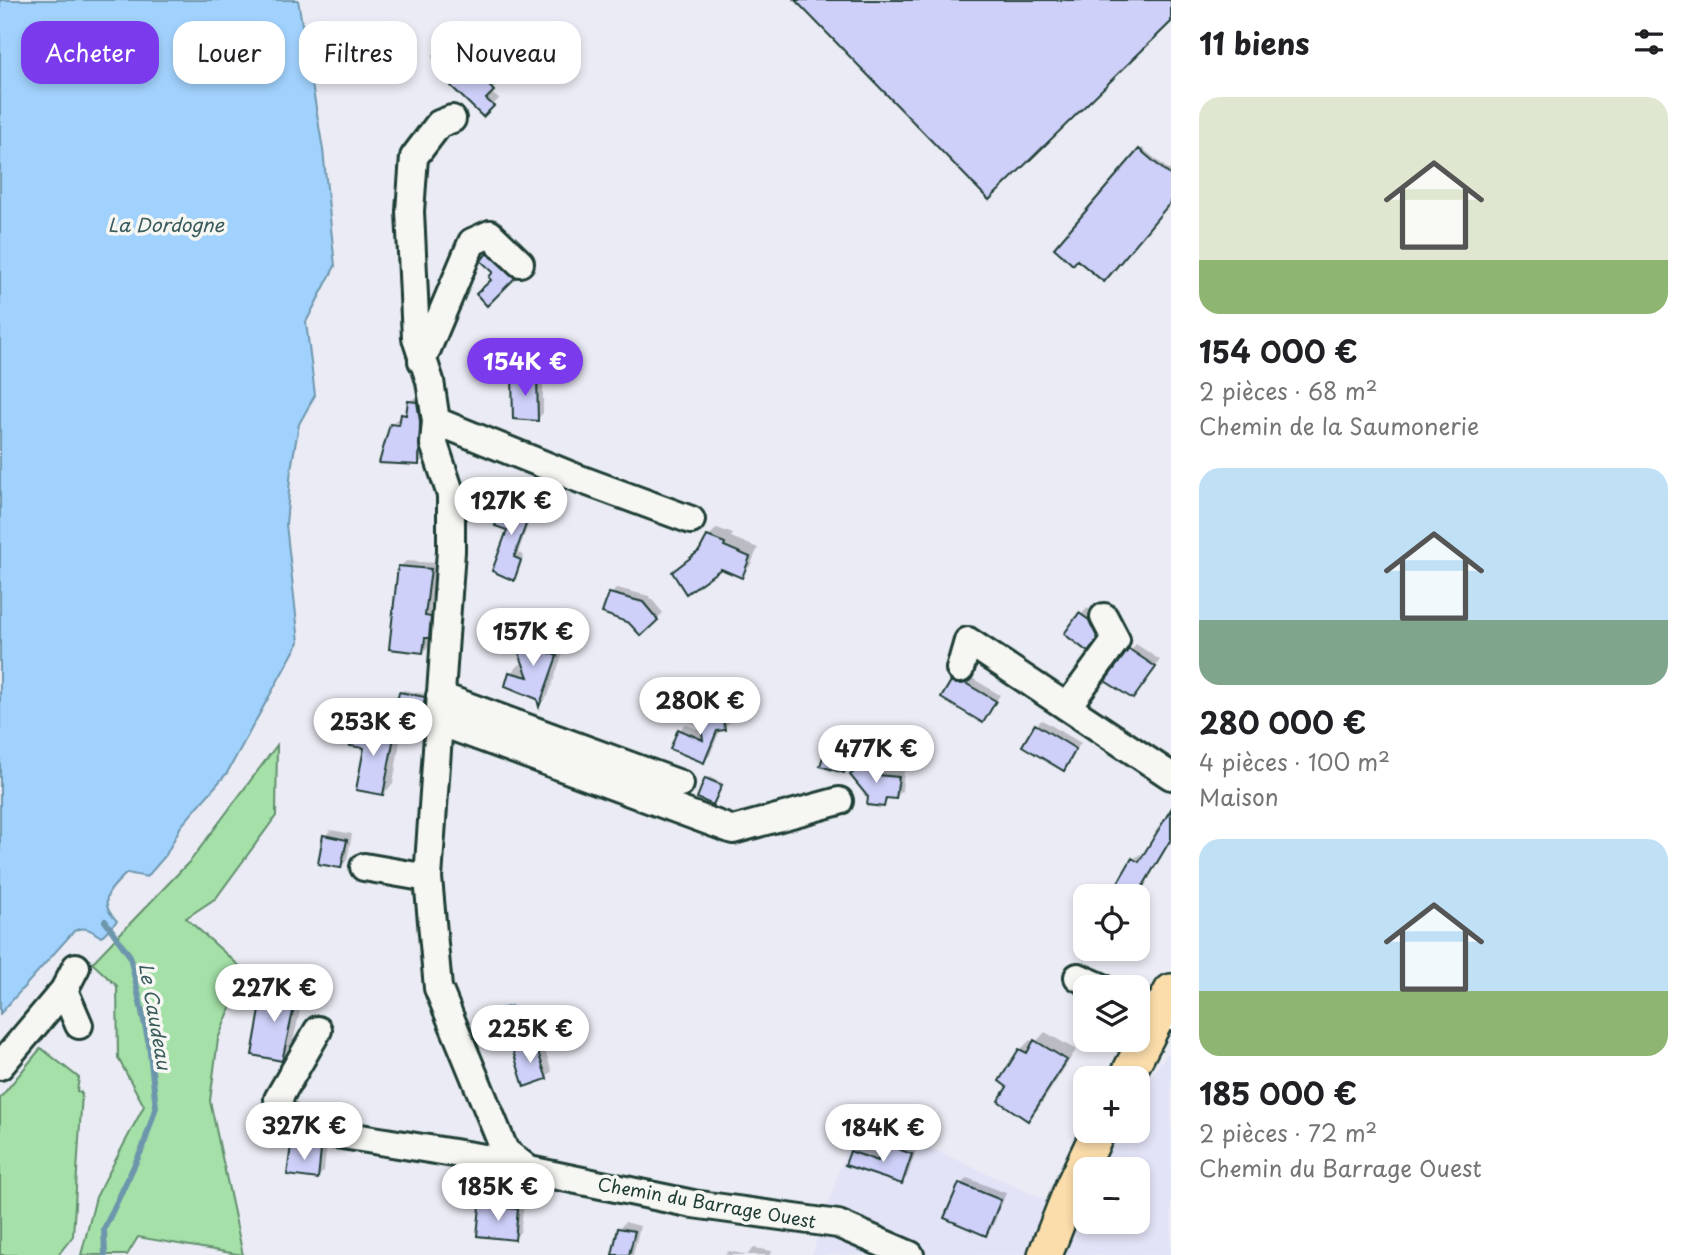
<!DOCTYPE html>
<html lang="fr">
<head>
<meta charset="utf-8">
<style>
  body { margin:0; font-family:"Playpen Sans",sans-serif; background:#f2f2f2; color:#202124; height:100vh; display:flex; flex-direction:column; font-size:26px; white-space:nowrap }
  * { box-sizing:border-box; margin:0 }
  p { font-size:23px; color:#757577 }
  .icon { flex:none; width:38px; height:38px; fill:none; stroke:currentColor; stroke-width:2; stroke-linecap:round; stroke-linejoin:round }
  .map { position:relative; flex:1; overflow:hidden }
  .side { display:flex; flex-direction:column; background:#fff; width:525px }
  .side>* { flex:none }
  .top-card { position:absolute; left:21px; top:21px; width:665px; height:63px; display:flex; gap:14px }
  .controls { position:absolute; left:1073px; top:884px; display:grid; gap:14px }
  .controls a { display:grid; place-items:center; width:77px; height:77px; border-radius:14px; background:#fff; box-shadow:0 4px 10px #0003; font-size:35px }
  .price { position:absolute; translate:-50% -60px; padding:0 16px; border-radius:24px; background:#fff; color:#222; font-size:23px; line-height:46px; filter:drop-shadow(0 2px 4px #0008) }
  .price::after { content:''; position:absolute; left:50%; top:42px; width:21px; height:16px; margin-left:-10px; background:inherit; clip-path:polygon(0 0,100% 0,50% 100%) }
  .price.on { background:#7c3aed; color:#fff }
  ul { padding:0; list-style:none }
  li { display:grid; align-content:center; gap:14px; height:371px; padding:0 28px }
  li span { display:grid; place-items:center; height:217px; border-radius:21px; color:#555 }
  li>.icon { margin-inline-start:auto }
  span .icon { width:126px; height:126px; fill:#fffc; stroke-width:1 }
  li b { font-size:30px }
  h2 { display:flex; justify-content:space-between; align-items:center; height:84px; padding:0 28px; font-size:30px }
  .tag { padding:0 24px; border-radius:21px; background:#fff; box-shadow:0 4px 10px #0003; font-size:24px; line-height:63px }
  .tag.on { background:#7c3aed; color:#fff }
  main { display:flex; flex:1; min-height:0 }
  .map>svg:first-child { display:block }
  .built { fill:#e2e3f6; fill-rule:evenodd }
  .green { fill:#a4e0a7; stroke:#628e6e; stroke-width:2 }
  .water { fill:#a1d2fd; stroke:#6d96ad; stroke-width:2 }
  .shadow { fill:#0003 }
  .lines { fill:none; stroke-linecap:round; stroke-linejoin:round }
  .stream { stroke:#6d96ad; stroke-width:6 }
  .building { fill:#ced0f9; stroke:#1f3d34; stroke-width:2 }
  .minor-casing { stroke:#1f3d34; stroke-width:32 }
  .major-casing { stroke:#1f3d34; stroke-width:38 }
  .minor { stroke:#f6f6f2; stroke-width:26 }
  .major { stroke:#fbddab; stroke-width:33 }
  .labels { text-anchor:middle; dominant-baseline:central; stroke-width:7; stroke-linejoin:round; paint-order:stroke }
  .street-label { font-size:18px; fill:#1f3d34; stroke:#f6f6f2 }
  .water-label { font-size:19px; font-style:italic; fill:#395b5c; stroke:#f6f6f2 }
</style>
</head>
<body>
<main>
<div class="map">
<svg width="1171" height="1255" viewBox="0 0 1171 1255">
  <rect width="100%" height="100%" fill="#eaebf4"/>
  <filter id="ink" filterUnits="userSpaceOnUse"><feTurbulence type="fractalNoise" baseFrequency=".0143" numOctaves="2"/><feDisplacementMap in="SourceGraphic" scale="14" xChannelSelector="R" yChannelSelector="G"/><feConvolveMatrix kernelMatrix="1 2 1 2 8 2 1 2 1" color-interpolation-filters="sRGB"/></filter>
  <g filter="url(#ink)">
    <path class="built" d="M 1171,1050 L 1171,1255 L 812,1255 L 857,1115 L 1046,1200 L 1104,1131 L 1138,1130 L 1138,1090 ZM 1085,1169 L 1138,1169 L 1138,1222 L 1085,1222 Z"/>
    <path class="green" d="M 277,745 L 276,816 L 216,898 L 186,918 L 245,971 L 218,1039 L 210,1101 L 243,1255 L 138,1237 L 127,1255 L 81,1255 L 96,1197 L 144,1106 L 118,1058 L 117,986 L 92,963 L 191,860 Z
      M 41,1048 L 79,1078 L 77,1091 L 82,1093 L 73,1236 L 58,1255 L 0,1255 L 0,1098 Z"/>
    <path class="water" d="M 0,0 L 298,0 L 323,150 L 335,266 L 306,322 L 315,395 L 299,424 L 291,469 L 286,524 L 299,642 L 227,773 L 181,826 L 166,855 L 147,877 L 127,873 C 110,889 96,901 117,921 L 101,937 C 92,931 85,925 74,931 L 0,1014 Z
      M 511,1006 L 522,1035 L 505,1040 L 494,1011 Z"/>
    <path class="shadow" d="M 455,36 L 498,84 L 490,92 L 499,99 L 483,114 L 461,78 L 437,56 Z
      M 1142,148 L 1169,170 L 1171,168 L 1171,200 L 1077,258 L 1056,248 Z
      M 494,248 L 520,271 L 487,304 L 495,272 L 483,261 Z
      M 520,370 L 543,370 L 543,413 L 537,420 L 514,376 Z
      M 415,397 L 422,397 L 425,415 L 424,458 L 419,463 L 391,424 L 397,419 L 402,420 L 410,402 Z
      M 511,495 L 535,504 L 518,553 L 524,555 L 518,574 L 513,578 L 506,500 Z
      M 717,528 L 733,534 L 731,537 L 758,548 L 750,566 L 741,575 L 702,549 L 708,537 Z
      M 406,561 L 436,563 L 430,611 L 436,612 L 434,630 L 430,635 L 429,646 L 423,652 L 400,567 Z
      M 617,588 L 649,596 L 663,613 L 641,633 L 611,594 Z
      M 1087,608 L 1095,613 L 1103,631 L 1093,644 L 1066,634 Z
      M 537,626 L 561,635 L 558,644 L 565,647 L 548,696 L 540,704 L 538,698 L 511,673 L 520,664 L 526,665 L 520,640 Z
      M 1136,644 L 1160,660 L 1133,697 L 1108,681 Z
      M 958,677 L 963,679 L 972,678 L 1000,695 L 983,721 L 952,682 Z
      M 403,690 L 426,694 L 421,712 L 401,693 Z
      M 727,705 L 730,722 L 720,730 L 710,755 L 704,761 L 680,730 L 685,724 L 704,732 L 701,713 L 707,707 Z
      M 366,717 L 403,723 L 393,784 L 383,794 L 356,726 Z
      M 1042,720 L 1081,743 L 1063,769 L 1036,725 Z
      M 836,734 L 856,740 L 849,766 L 843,771 L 830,739 Z
      M 874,757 L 883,769 L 904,771 L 902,791 L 896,797 L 890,796 L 884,805 L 870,797 L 858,769 Z
      M 709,777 L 723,783 L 713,803 L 706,779 Z
      M 1171,812 L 1171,845 L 1169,844 L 1138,897 L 1107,896 L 1122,875 L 1147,865 L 1135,858 L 1140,854 L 1145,856 Z
      M 331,830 L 352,834 L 347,860 L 341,867 L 325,836 Z
      M 1095,948 L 1107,948 L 1102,953 Z
      M 276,979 L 306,985 L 291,1050 L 281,1059 L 266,989 Z
      M 1045,1032 L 1076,1050 L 1038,1109 L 1028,1119 L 1009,1086 L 1020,1050 L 1030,1040 L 1035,1043 Z
      M 541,1039 L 552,1071 L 546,1077 L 515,1052 L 521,1046 Z
      M 299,1139 L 327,1144 L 324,1171 L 318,1177 L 293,1146 Z
      M 891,1140 L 917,1148 L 907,1177 L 901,1182 L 851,1152 L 857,1146 L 882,1155 L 885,1145 Z
      M 967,1178 L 1006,1193 L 992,1228 L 985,1234 L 961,1184 Z
      M 488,1201 L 524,1204 L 520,1232 L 514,1239 L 482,1207 Z
      M 625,1222 L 640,1226 L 633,1255 L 613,1255 L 619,1229 Z
      M 754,1248 L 772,1251 L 771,1255 L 725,1255 L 729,1251 L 747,1255 Z"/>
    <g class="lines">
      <path class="stream" d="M 105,921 L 130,956 L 149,1044 L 156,1107 L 143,1147 L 104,1229 L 105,1255"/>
    </g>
    <path class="building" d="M 795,0 L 1171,0 L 1171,22 L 989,200 Z
      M 448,41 L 494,91 L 486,99 L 494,106 L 483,117 L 451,86 L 459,79 L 434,57 Z
      M 1139,149 L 1171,176 L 1171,202 L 1104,282 L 1077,260 L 1073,265 L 1054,248 Z
      M 487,253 L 515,278 L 487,306 L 476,294 L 491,280 L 489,277 L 493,272 L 481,261 Z
      M 512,376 L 537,376 L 538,421 L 513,419 Z
      M 408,401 L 417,402 L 420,421 L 419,465 L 379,463 L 390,424 L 399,425 L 401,414 L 406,415 Z
      M 505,499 L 532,508 L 514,557 L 521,560 L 514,581 L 492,571 L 507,530 L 495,526 Z
      M 707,536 L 725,543 L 724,546 L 750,557 L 742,578 L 721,569 L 686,594 L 672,572 L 699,551 Z
      M 398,566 L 431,569 L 425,616 L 431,617 L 429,638 L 425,638 L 423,653 L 389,649 Z
      M 609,593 L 643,602 L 658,620 L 641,636 L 629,623 L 602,613 Z
      M 1079,613 L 1089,620 L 1098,639 L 1088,652 L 1064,634 Z
      M 527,635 L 553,644 L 550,653 L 557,656 L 539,707 L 537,699 L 505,686 L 509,672 L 528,677 L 516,645 L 519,639 Z
      M 1129,649 L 1156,667 L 1133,699 L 1105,681 Z
      M 951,681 L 956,684 L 965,683 L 996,701 L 983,723 L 941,698 Z
      M 399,692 L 425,697 L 422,713 L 396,708 Z
      M 722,710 L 725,730 L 717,731 L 704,763 L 670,749 L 678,729 L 703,740 L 699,712 Z
      M 1035,724 L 1076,749 L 1064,771 L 1022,746 Z
      M 355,725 L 395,732 L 383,795 L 356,790 L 364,748 L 350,746 Z
      M 829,739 L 851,745 L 844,773 L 820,766 Z
      M 867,762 L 877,775 L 899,777 L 896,799 L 886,798 L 884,807 L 867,805 L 868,797 L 850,775 Z
      M 705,778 L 722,785 L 713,805 L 697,798 Z
      M 1171,809 L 1171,839 L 1137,896 L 1110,896 L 1132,858 L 1139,862 Z
      M 323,835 L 347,840 L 341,868 L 318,864 Z
      M 264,988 L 297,994 L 282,1061 L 252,1055 Z
      M 1034,1040 L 1067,1060 L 1028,1121 L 998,1101 L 1007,1087 L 999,1081 L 1019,1049 L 1027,1053 Z
      M 535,1043 L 547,1079 L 524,1087 L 513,1051 Z
      M 884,1144 L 912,1154 L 902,1184 L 845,1165 L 850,1151 L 878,1161 Z
      M 291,1145 L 321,1150 L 318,1179 L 287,1175 Z
      M 959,1183 L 1001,1200 L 986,1236 L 944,1218 Z
      M 480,1206 L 518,1209 L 515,1240 L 477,1236 Z
      M 618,1228 L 635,1231 L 629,1255 L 612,1255 Z"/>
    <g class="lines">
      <g class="minor-casing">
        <path id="minor" d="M 452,119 L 439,124 L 414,157 L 410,211 L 416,338 L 430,381 L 436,421 L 434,444 L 451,495 L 451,551 L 428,878 L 438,988 L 505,1151
          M 422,361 L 472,242 L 490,234 L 520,263
          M 436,421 L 577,478 L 691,520
          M 960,669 L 968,641 L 1171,776
          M 440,696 L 680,784
          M 1067,707 L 1116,640 L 1104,617
          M 439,722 L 733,830 L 839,801
          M 364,867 L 428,878
          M 1078,977 L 1101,987
          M 64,990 L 79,1025
          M 1138,1003 L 1171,1017
          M 318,1030 L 278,1099 L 281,1111 L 294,1124 L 336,1134 L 491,1159 L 505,1151
          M 0,1066 L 64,990 L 76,967
          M 505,1151 L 529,1170 L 693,1204 L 838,1224 L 910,1255"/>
      </g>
      <g class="major-casing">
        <path id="major" d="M 1126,1078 L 1171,991
          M 1045,1255 L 1072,1187 L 1099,1130"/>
      </g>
      <use href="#minor" class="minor"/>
      <use href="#major" class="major"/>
    </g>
  </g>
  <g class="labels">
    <g class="street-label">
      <text transform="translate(707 1202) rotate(10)">Chemin du Barrage Ouest</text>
    </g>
    <g class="water-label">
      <text x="166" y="224">La Dordogne</text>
      <text transform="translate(156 1016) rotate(80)">Le Caudeau</text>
    </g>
  </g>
</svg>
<div class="controls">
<a><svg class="icon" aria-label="locate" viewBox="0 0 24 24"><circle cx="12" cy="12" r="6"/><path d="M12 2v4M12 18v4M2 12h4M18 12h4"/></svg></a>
<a><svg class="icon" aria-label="layers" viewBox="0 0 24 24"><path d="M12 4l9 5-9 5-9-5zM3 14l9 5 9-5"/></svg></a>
<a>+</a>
<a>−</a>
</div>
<b class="price on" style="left:525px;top:398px">154K €</b>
<b class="price" style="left:511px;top:537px">127K €</b>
<b class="price" style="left:533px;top:668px">157K €</b>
<b class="price" style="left:700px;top:737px">280K €</b>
<b class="price" style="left:373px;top:758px">253K €</b>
<b class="price" style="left:876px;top:785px">477K €</b>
<b class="price" style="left:274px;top:1024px">227K €</b>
<b class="price" style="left:530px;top:1065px">225K €</b>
<b class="price" style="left:304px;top:1162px">327K €</b>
<b class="price" style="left:883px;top:1164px">184K €</b>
<b class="price" style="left:498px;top:1223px">185K €</b>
<div class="top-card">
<a class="tag on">Acheter</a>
<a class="tag">Louer</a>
<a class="tag">Filtres</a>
<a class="tag">Nouveau</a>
</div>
</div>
<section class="side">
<h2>11 biens<svg class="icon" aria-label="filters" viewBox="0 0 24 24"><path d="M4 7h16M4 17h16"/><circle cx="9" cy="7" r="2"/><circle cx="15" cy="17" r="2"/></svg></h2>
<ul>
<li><span style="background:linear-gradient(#dfe7d0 75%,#8fb573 0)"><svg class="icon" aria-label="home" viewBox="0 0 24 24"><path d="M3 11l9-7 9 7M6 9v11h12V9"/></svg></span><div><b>154 000 €</b><p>2 pièces · 68 m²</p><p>Chemin de la Saumonerie</p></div></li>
<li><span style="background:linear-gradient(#bfe0f5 70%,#7fa58c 0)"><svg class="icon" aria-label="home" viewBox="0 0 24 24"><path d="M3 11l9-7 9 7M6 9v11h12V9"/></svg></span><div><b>280 000 €</b><p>4 pièces · 100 m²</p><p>Maison</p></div></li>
<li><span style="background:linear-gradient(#bfe0f5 70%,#8fb573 0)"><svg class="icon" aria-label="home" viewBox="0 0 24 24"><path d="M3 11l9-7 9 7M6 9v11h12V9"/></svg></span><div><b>185 000 €</b><p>2 pièces · 72 m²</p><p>Chemin du Barrage Ouest</p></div></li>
</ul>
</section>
</main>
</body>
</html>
